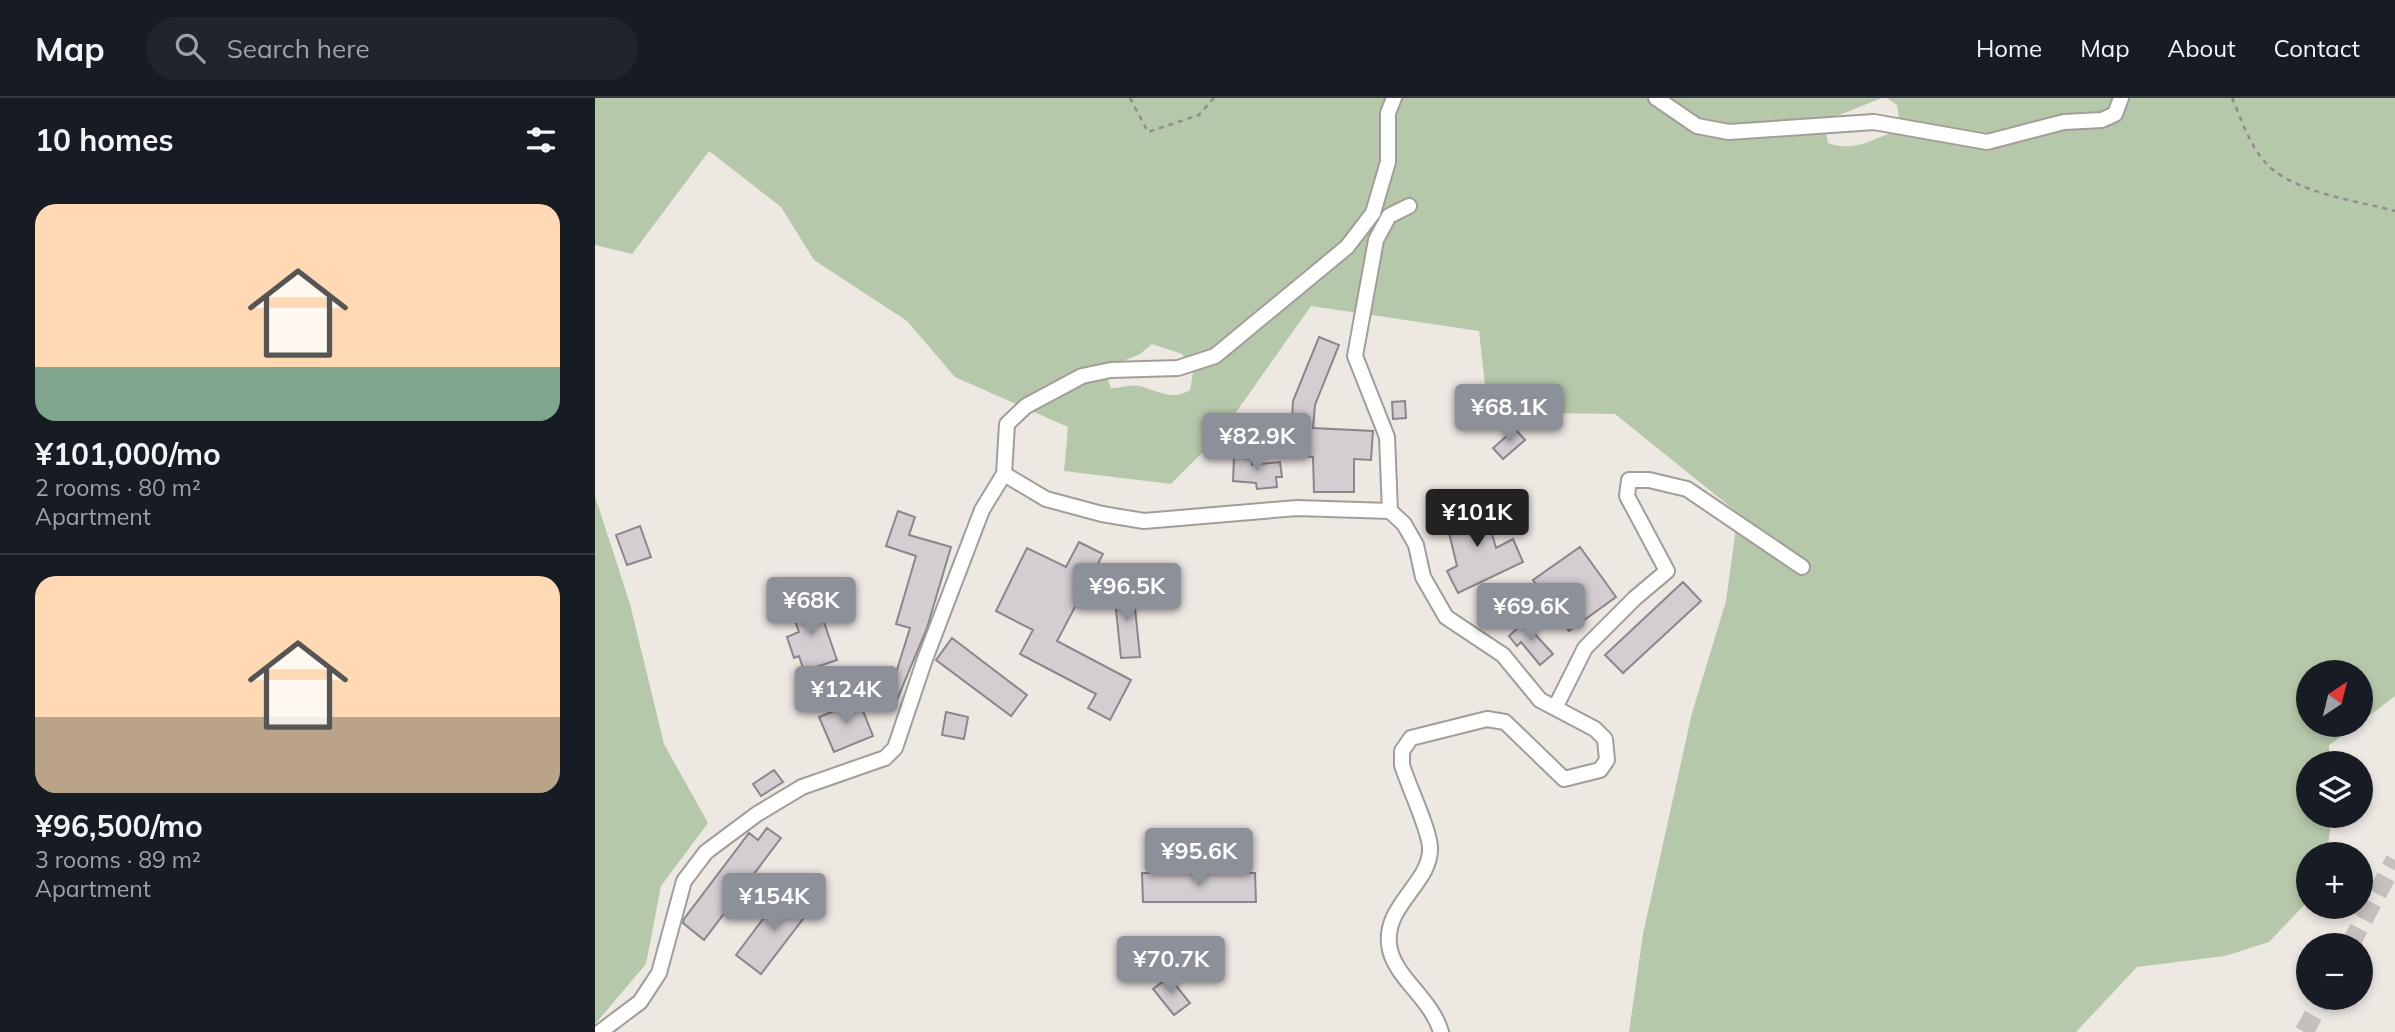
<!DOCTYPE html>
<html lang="en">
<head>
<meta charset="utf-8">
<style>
  body { margin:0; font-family:Mulish,sans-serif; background:#20242c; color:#f1f3f6; height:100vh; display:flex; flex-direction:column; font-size:26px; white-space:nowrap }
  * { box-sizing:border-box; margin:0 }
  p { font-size:23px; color:#9ea1a6 }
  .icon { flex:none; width:38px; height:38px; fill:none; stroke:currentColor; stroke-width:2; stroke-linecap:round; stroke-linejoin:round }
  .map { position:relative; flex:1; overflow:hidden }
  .sheet { display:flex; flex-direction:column; background:#171b24; width:595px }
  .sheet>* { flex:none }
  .needle { width:46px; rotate:35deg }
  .tools { position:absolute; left:1701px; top:562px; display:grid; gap:14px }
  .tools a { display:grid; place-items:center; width:77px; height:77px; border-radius:50%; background:#171b24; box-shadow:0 4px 10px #0003; font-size:35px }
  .price { position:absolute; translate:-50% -60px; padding:0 16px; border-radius:7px; background:#8c9099; color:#fff; font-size:23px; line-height:46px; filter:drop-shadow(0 2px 4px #0008) }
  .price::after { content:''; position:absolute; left:50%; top:42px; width:21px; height:16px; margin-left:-10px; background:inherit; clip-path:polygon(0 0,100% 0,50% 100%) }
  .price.current { background:#222; color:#fff }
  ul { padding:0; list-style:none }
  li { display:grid; align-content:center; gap:14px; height:371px; padding:0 35px }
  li+li { border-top:2px solid #363941 }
  li span { display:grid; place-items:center; height:217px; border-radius:21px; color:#555 }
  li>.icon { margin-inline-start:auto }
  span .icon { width:126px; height:126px; fill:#fffc; stroke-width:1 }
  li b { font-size:30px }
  h2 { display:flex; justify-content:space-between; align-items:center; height:84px; padding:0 35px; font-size:30px }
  header { display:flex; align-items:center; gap:42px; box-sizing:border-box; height:98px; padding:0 35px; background:#171b24; border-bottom:2px solid #363941 }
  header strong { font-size:33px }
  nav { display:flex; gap:38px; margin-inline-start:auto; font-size:24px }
  .search { width:490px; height:63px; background:#20242c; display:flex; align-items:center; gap:18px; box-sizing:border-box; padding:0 24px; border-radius:28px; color:#9ea1a6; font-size:26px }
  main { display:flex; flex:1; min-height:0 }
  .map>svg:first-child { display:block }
  .green { fill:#b6c8aa; fill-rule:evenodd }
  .building { fill:#d4ced3; stroke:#8c868a; stroke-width:2 }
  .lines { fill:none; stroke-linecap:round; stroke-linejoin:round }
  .tertiary-tunnel { stroke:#c5c0bc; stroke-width:19; stroke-dasharray:19 10; stroke-linecap:butt }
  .minor-casing { stroke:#a39d99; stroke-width:18 }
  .path { stroke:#918d8a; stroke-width:2.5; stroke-dasharray:5 5; stroke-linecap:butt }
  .minor { stroke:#fff; stroke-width:14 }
</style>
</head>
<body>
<header>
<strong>Map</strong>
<div class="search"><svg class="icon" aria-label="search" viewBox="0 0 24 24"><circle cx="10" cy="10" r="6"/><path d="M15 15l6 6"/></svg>Search here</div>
<nav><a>Home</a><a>Map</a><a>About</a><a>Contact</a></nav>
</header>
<main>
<section class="sheet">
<h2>10 homes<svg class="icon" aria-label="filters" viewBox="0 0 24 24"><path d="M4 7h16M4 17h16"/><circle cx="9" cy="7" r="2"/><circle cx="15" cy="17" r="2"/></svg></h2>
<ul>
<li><span style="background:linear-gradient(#ffd9b3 75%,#7fa58c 0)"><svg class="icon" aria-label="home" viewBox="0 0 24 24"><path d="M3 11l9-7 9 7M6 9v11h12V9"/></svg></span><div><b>¥101,000/mo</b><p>2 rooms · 80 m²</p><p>Apartment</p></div></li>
<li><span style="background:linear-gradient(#ffd9b3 65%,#b9a48a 0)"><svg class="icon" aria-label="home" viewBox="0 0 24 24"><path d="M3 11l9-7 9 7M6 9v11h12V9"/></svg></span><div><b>¥96,500/mo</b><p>3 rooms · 89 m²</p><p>Apartment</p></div></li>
</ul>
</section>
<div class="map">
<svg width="1800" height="934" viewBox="0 0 1800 934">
  <rect width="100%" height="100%" fill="#eee8e3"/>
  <path class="green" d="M 0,0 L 1287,0 L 1229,23 L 1233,45 C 1260,55 1278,40 1302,33 L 1305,25 L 1302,7 L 1292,0 L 1800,0 L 1800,598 L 1766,624 L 1766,574 L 1713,574 L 1713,626 L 1762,627 L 1734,647 L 1735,665 L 1713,665 L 1713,718 L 1737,718 L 1732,756 L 1713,756 L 1713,803 L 1674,844 L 1630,858 L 1542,869 L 1481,934 L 1034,934 L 1048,836 L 1097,615 L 1131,503 L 1143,415 L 1020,316 L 893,314 L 884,233 L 716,208 L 625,337 L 576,386 L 469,373 L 473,329 L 360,279 L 312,223 L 219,162 L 186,109 L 114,53 L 37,156 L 0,147 ZM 557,246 L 587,256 L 598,275 L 595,292 C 578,303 562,293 545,288 C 537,286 525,290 516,290 L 509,271 L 545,256 Z
    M 0,398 L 35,506 L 69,646 L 113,725 L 66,788 L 51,866 L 0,926 Z"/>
  <path class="building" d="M 724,239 L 744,247 L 720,307 L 718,330 L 778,333 L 776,362 L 759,361 L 759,394 L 719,394 L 718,359 L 695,358 L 698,303 Z
    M 810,303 L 811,320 L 798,321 L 797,304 Z
    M 920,331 L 930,342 L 908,361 L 898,350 Z
    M 639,359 L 657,361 L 657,367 L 685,364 L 687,379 L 681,379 L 682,389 L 662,391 L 661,385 L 638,383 Z
    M 889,407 L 901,450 L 918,441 L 928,464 L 863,495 L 852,473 L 862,468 L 850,418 Z
    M 303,413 L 320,419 L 314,437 L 356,449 L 332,530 L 299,609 L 285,603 L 297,576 L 300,578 L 315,530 L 301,526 L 321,458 L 291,448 Z
    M 45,428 L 56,459 L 32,467 L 21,437 Z
    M 484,444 L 508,456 L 462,543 L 536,582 L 515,622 L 493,610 L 501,596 L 425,556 L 438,532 L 401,513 L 432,450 L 471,469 Z
    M 985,449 L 1021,499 L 974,533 L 938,482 Z
    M 1088,484 L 1106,503 L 1028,575 L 1010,557 Z
    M 538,490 L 545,559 L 526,560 L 519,492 Z
    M 208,501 L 211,511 L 223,507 L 242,562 L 209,573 L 204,558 L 199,560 L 192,539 L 204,534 L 194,506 Z
    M 929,524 L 958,556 L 945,567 L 926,544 L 922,548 L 914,538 Z
    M 357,540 L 432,597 L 416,618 L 341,562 Z
    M 264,603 L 278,638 L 239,654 L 224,619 Z
    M 351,614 L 373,619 L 369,641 L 347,637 Z
    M 179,672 L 188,684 L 166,698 L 158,686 Z
    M 172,730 L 186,740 L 109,842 L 88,825 L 89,821 L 154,735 L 163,742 Z
    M 547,775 L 660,775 L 661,804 L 548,804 Z
    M 199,793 L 218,808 L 166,876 L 141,857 L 174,813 L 181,817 Z
    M 574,879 L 595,905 L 579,917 L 558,891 Z"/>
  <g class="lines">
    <path class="tertiary-tunnel" d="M 1755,847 L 1800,762
      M 1709,934 L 1728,900"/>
    <g class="minor-casing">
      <path id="minor" d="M 1061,0 L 1102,28 L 1134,34 L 1279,24 L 1392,44 L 1469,24 L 1507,22 L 1520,16 L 1526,0
        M 409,376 L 451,401 L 507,416 L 549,423 L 702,410 L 795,413 L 809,426 L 821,447 L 828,479 L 851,519 L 908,557 L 945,602 L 1000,631 L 1010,641 L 1012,662 L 1005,672 L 969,681 L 910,624 L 892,621 L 816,640 L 807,653 L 807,667 C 813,687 834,731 835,749 C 837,786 785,808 795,852 C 802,881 837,902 846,934
        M 795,413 L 792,339 L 760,258 L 781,142 L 794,118 L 814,108
        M 960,610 L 990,550 L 1040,500 L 1072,473 L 1032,398 L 1034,382 L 1054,382 L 1092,391 L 1207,469
        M 5,934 L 45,904 L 64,875 L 89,783 L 111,754 L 162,716 L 207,689 L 290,660 L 300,650 L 330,561 L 387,412 L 409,376 L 412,326 L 431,308 L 487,278 L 516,272 L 583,270 L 620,258 L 752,149 L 778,115 L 793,64 L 793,15 L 799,0"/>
    </g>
    <path class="path" d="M 535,0 L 553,34 L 604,17 L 619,0
      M 1637,0 C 1648,25 1658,58 1681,74 C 1713,97 1763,103 1800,113"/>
    <use href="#minor" class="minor"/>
  </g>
</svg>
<div class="tools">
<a><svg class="needle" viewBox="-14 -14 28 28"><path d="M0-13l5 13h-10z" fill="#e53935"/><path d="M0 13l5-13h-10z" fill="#9ea1a6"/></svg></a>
<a><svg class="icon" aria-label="layers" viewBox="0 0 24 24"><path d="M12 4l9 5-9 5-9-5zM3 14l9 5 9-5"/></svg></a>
<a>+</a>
<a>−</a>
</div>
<b class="price" style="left:914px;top:346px">¥68.1K</b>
<b class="price" style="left:662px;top:375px">¥82.9K</b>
<b class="price current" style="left:882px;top:451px">¥101K</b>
<b class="price" style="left:532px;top:525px">¥96.5K</b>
<b class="price" style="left:216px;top:539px">¥68K</b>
<b class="price" style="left:936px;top:545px">¥69.6K</b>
<b class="price" style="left:251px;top:628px">¥124K</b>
<b class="price" style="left:604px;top:790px">¥95.6K</b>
<b class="price" style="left:179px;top:835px">¥154K</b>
<b class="price" style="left:576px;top:898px">¥70.7K</b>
</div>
</main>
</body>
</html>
